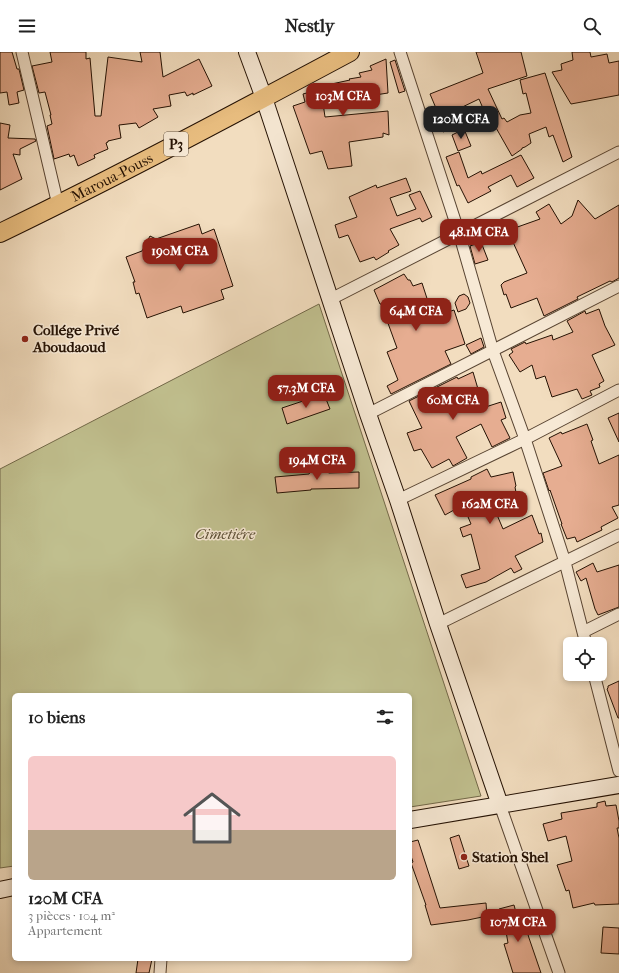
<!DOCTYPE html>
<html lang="fr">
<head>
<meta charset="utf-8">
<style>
  body { margin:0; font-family:"IM FELL French Canon",serif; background:#f2f2f2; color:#222; height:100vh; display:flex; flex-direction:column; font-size:15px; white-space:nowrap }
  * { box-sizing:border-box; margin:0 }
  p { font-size:13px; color:#767676 }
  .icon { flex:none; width:22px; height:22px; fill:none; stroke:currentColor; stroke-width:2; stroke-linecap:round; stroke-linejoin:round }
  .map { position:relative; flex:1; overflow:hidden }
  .side { position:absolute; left:12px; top:641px; width:400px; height:268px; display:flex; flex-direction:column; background:#fff; border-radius:6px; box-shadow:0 2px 6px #0003 }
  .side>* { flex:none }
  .buttons { position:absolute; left:563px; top:585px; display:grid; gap:8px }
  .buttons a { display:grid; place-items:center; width:44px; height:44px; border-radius:6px; background:#fff; box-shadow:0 2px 6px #0003; font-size:20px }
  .price { position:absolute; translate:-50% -34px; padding:0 9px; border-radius:8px; background:#8f2418; color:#fff; font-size:13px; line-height:26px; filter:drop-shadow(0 1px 2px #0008) }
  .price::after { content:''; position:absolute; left:50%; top:24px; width:12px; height:9px; margin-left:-6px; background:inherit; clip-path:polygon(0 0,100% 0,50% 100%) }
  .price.active { background:#222; color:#fff }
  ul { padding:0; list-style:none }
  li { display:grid; align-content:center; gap:8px; height:212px; padding:0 16px }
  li+li { border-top:1px solid #e0e0e0 }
  li span { display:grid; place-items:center; height:124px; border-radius:6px; color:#555 }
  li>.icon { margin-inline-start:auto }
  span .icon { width:72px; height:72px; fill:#fffc; stroke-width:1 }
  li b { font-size:17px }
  h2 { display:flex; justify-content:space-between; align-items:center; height:48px; padding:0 16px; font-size:17px }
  header { display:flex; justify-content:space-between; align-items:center; height:52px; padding:0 16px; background:#fff; font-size:18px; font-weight:800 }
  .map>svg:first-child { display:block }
  .green { fill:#c0bf8e; stroke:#726848 }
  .building { fill:#e6ad91; stroke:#241103 }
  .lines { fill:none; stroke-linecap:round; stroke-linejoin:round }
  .street-casing { stroke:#584432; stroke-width:13 }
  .secondary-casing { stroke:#241103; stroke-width:18 }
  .primary-casing { stroke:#241103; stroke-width:20 }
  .street { stroke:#f7e9d5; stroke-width:11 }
  .secondary { stroke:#f7e9d5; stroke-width:16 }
  .primary { stroke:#e9be80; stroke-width:18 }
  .poi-dot { fill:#8f2418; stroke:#f7e9d5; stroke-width:1.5 }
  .labels { text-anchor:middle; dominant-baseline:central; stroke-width:3; stroke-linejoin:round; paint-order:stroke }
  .shield { fill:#f7e9d5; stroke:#635242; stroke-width:1 }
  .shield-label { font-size:14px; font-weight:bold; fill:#241103 }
  .street-label { font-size:15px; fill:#241103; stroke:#f7e9d5 }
  .poi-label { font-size:15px; font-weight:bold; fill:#241103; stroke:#f7e9d5; text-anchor:start }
  .park-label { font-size:15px; font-style:italic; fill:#5b4e34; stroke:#f7e9d5 }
</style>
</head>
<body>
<header><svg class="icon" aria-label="menu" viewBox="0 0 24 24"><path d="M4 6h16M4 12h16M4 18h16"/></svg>Nestly<svg class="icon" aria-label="search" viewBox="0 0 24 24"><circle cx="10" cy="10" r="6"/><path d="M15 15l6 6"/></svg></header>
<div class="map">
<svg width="619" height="921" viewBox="0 0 619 921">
  <rect width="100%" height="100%" fill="#f2ddbf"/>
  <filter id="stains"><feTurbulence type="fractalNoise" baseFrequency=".005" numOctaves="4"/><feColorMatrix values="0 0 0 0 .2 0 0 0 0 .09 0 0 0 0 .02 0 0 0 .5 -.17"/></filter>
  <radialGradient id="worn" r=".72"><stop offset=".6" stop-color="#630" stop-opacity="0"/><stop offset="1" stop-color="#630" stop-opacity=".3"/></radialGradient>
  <path class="green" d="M 319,252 L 481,744 L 410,755 L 410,643 L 14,643 L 14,814 L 0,816 L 0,417 Z"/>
  <path class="building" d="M 0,0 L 12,0 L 17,17 L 19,17 L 24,38 L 17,40 L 19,51 L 9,53 L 7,40 L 0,41 Z
    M 50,0 L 86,0 L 86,7 L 90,6 L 95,64 L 101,64 L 108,5 L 142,10 L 140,0 L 160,0 L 163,25 L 199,7 L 212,34 L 193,43 L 193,41 L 187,44 L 185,40 L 169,43 L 171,54 L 153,57 L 158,65 L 139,76 L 136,71 L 119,73 L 121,86 L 108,89 L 108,90 L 106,91 L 108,97 L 94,103 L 95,106 L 78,114 L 74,103 L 70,105 L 69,102 L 54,107 L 47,74 L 52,72 L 50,63 L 51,63 L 45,40 L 39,41 L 32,14 L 52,10 Z
    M 476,0 L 521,0 L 527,24 L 488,37 L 502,67 L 504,66 L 507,70 L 520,63 L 531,61 L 526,41 L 523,42 L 520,28 L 545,21 L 572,105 L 563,110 L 553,83 L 549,85 L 546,75 L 529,82 L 531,91 L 525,95 L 522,96 L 522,97 L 512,104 L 491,67 L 488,68 L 479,47 L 452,60 L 456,75 L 443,80 L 438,61 L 430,42 L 483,21 Z
    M 572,0 L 590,0 L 591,5 L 607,2 L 609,11 L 619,9 L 619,43 L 571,52 L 552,20 L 562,18 L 561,12 L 573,8 Z
    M 386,7 L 388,41 L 323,51 L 325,65 L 388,59 L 389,83 L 383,81 L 383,85 L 349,90 L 352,114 L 328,117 L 322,99 L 310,102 L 293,54 L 305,50 L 303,42 L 328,35 L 327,33 L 350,28 L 349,27 L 361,25 L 359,21 L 372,18 L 370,14 Z
    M 395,8 L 405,39 L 399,41 L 390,10 Z
    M 0,71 L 10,73 L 8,86 L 35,87 L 36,89 L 20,97 L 20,103 L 13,102 L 22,127 L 0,138 Z
    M 464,77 L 471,94 L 458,99 L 452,83 Z
    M 459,100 L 468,126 L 481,119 L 482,122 L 521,103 L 534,126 L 517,135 L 511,123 L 488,135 L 491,139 L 468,151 L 459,133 L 457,134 L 446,105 Z
    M 406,126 L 411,139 L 390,146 L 397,164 L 416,157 L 409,143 L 420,139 L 432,165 L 422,170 L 420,166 L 390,177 L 399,193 L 388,199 L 389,200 L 376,208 L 374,205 L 360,210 L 348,183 L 339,186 L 335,173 L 357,165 L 349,145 L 376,133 L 377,136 Z
    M 578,148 L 595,167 L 619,153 L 619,226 L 612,230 L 610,229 L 577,245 L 578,247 L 544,264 L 537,246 L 511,256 L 506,242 L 504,243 L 501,233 L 504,230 L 527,221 L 512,188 L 504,192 L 500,183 L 509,178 L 540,167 L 536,160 L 549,152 L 561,172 L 572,164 Z
    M 199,172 L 202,182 L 214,177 L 233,234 L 221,238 L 224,247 L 183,261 L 181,254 L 147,266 L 139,241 L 136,242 L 133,230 L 135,230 L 126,205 L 142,199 L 150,184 L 156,187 Z
    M 481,190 L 488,208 L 475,212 L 470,194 Z
    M 404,222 L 408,228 L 410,228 L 413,234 L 422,231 L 433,265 L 454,258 L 465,292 L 445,299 L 451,312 L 391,342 L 387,334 L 398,328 L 387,300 L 397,296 L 381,252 L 380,252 L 374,238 Z
    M 464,242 L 468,245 L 470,251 L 466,257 L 458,260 L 455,251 L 459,244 Z
    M 599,257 L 605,274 L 615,293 L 592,303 L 604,329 L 599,332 L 600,335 L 590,339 L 592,343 L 582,347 L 577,337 L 552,345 L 545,324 L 536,327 L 532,313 L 520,320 L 509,303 L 513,300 L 511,297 L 525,290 L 526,292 L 552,283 L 553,288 L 573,280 L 567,269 L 585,259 L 586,262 Z
    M 481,286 L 484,295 L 471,302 L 466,293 Z
    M 473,320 L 478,337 L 471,339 L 473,359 L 501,350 L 506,366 L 501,368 L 510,386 L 492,395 L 481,372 L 456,385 L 467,406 L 453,414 L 449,407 L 432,416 L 421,397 L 414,399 L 407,381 L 422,376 L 409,349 L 457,325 L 458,327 Z
    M 324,342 L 330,357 L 287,372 L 282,356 Z
    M 619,361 L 619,390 L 608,366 Z
    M 587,372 L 593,388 L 591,389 L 599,412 L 619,403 L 619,453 L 612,455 L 618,466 L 601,475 L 602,478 L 577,490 L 575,485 L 567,487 L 561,472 L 562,472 L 550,438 L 549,439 L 543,421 L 562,414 L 549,386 L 561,380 L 562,382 Z
    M 315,412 L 329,421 L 359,420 L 359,436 L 311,437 L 311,438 L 277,441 L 275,425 L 309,422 Z
    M 487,417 L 491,425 L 513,420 L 516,434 L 515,435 L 517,446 L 492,451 L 503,477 L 532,463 L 539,482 L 541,481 L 543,490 L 515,504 L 522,517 L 514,521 L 511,516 L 486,530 L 466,536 L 461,523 L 480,517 L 471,482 L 463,485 L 460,476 L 471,472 L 463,453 L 445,463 L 435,443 L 471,427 L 471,425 Z
    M 593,511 L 597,520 L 619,513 L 619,555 L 598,563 L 595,557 L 586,526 L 581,529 L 576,520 Z
    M 619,629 L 619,666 L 618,666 L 607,637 L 608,636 L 608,634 Z
    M 605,749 L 606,754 L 616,753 L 619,769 L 619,776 L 617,776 L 619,786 L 619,852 L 595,853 L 594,851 L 573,856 L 569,838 L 566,839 L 557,813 L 572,809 L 566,784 L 548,789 L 543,772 L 562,767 L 561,761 L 597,755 L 597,751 Z
    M 459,783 L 469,814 L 459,817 L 450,786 Z
    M 418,788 L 440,856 L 486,851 L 487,864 L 468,868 L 431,873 L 425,853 L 426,853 L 411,811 L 413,810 L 410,801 L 410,790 Z
    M 514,853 L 518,868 L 523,866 L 529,886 L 541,921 L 513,921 L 504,892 L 508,891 L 505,874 L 503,874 L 499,857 Z
    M 603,875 L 619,876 L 619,902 L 601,901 Z
    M 138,907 L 152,907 L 149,921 L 136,921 Z"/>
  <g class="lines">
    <g class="street-casing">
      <path id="street" d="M 22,0 L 58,153
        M 400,0 L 459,181 L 493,299 L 525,387 L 565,510 L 586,592
        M 331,247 L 619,100
        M 368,362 L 619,234
        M 398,448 L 525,387 L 619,338
        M 438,572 L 619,483
        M 583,580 L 619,562
        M 594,622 L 619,719
        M 500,753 L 559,921
        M 160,921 L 161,907"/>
    </g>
    <g class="secondary-casing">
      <path id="secondary" d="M 247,0 L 264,46 L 368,362 L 398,448 L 438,572 L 500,753
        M 410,768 L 619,733
        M 0,838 L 14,835"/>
    </g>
    <g class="primary-casing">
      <g id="primary">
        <path id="s1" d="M 0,181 C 118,124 234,62 350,0"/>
      </g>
    </g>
    <use href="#street" class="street"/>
    <use href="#secondary" class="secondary"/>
    <use href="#primary" class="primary"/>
  </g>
  <g class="poi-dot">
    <circle cx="25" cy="287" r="4"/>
    <circle cx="464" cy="805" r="4"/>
  </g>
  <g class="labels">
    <rect class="shield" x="164" y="80" width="24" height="24" rx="3"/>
    <g class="shield-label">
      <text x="176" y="92">P3</text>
    </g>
    <g class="street-label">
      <text stroke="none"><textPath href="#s1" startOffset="125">Maroua-Pouss</textPath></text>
    </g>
    <g class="poi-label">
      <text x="33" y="278">Collége Privé<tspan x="33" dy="17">Aboudaoud</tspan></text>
      <text x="472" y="805">Station Shel</text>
    </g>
    <g class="park-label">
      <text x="225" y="482">Cimetiére</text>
    </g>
  </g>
  <rect width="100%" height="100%" filter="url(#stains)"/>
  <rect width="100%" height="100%" fill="url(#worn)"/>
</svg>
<div class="buttons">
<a><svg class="icon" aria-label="locate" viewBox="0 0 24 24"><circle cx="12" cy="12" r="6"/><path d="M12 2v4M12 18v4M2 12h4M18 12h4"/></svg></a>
</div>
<b class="price" style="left:343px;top:65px">103M CFA</b>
<b class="price active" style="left:461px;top:88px">120M CFA</b>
<b class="price" style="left:479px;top:201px">48.1M CFA</b>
<b class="price" style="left:180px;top:220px">190M CFA</b>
<b class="price" style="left:416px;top:280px">64M CFA</b>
<b class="price" style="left:306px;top:357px">57.3M CFA</b>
<b class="price" style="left:453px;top:369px">60M CFA</b>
<b class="price" style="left:317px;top:429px">194M CFA</b>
<b class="price" style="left:490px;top:473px">162M CFA</b>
<b class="price" style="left:518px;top:891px">107M CFA</b>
<section class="side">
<h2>10 biens<svg class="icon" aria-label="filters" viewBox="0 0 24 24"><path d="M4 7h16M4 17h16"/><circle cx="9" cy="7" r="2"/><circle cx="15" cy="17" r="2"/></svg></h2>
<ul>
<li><span style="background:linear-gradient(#f6c9c9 60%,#b9a48a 0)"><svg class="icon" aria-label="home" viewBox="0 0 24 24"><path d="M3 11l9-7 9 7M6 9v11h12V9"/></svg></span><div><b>120M CFA</b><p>3 pièces · 104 m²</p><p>Appartement</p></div></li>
</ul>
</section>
</div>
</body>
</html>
